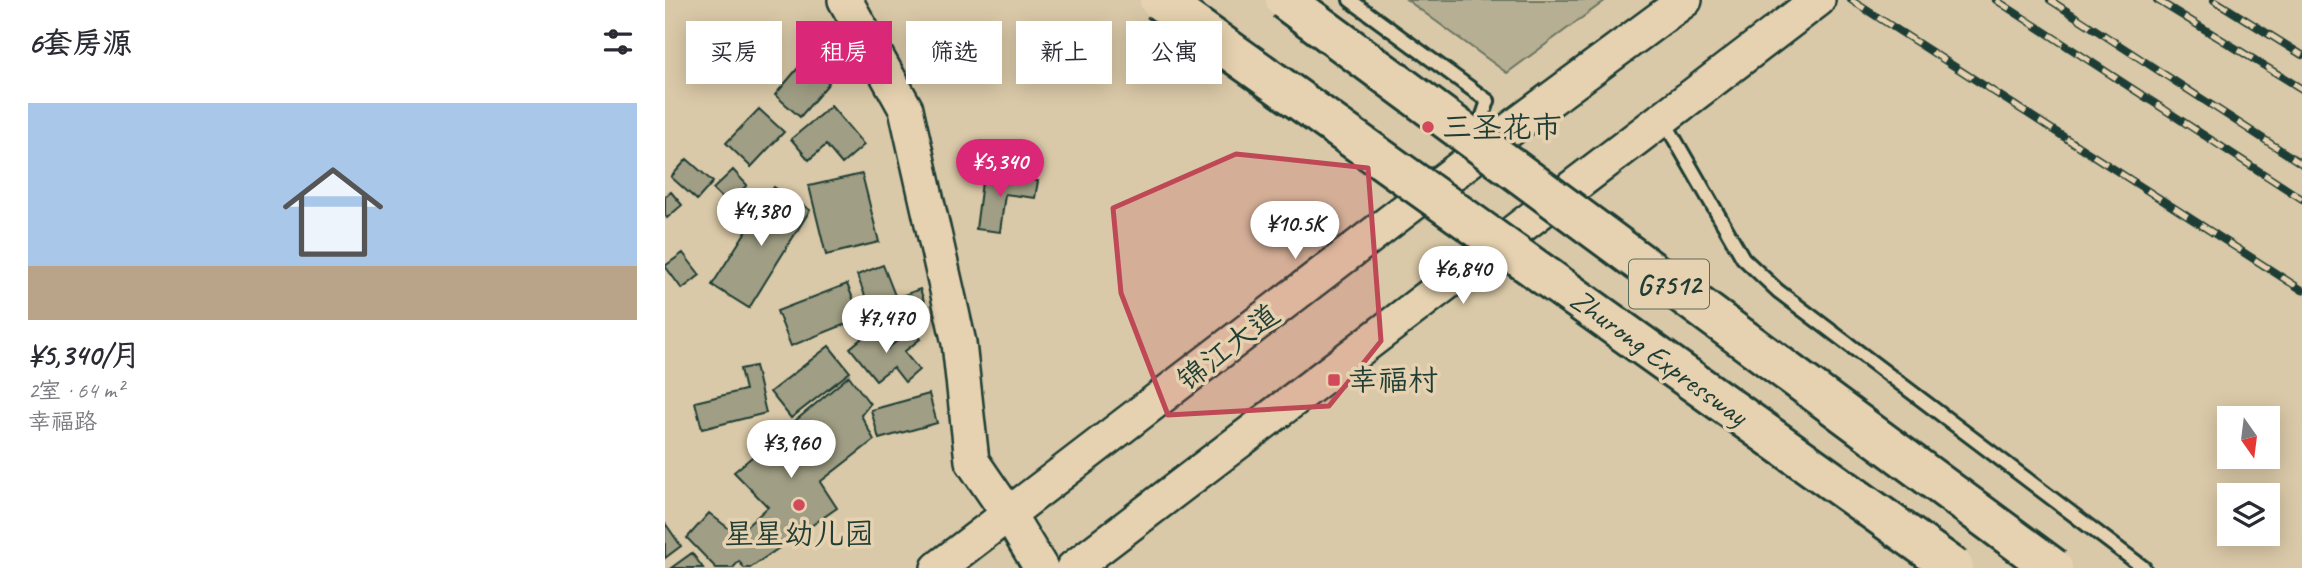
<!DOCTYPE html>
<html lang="zh">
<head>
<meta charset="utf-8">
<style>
  body { margin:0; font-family:Caveat,"LXGW WenKai TC",sans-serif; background:#f7f7f7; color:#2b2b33; height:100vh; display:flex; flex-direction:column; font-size:26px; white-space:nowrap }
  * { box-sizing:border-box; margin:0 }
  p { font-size:23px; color:#7c7c81 }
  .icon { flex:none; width:38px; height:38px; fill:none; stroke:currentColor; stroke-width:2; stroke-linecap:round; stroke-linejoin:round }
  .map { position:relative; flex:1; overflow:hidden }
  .panel { display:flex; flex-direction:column; background:#fff; width:665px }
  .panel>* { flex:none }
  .hud { position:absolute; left:21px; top:21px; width:665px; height:63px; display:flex; gap:14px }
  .needle { width:46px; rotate:166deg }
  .controls { position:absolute; left:1552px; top:406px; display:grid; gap:14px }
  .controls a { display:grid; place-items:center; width:63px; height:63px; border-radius:0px; background:#fff; box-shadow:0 4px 18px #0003; font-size:35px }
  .price { position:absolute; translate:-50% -60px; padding:0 16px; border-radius:24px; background:#fff; color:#222; font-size:23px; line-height:46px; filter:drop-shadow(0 2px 4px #0008) }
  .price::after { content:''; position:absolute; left:50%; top:42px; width:21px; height:16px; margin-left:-10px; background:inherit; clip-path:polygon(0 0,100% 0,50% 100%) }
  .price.selected { background:#db2777; color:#fff }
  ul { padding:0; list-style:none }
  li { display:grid; align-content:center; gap:14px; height:371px; padding:0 28px }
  li span { display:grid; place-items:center; height:217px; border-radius:0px; color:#555 }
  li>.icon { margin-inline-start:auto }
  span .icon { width:126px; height:126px; fill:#fffc; stroke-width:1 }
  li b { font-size:30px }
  h2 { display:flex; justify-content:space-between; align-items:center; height:84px; padding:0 28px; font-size:30px }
  .pill { padding:0 24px; border-radius:0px; background:#fff; box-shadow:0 4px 18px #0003; font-size:24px; line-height:63px }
  .pill.selected { background:#db2777; color:#fff }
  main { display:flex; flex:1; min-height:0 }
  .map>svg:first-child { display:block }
  .green { fill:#b7af93; stroke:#6b7664; stroke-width:2 }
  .building { fill:#a09e84; stroke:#1f3d34; stroke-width:2 }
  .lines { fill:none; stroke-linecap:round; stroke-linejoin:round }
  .lane-casing { stroke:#1f3d34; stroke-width:18 }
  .secondary-casing { stroke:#1f3d34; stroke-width:38 }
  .lane { stroke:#e6d2b0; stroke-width:12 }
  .secondary { stroke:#e6d2b0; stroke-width:33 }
  .rail-casing { stroke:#1f3d34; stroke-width:8 }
  .rail { stroke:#e6d2b0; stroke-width:5; stroke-dasharray:16; stroke-linecap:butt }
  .highway-bridge-casing { stroke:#1f3d34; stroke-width:44; stroke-linecap:butt }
  .highway-bridge { stroke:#e6d2b0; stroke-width:38 }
  .marked { fill:#bf4857; fill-opacity:0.2; stroke:#bf4857; stroke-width:5; stroke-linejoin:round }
  .poi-dot { fill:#d1495b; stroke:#e6d2b0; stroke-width:2.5 }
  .labels { text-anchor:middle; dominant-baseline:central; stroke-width:7; stroke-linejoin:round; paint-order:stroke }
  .shield { fill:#e6d2b0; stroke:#5b6a59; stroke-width:2 }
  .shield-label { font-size:28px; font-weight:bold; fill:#1f3d34 }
  .poi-label { font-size:30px; fill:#1f3d34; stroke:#e6d2b0; text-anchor:start }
  .street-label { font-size:30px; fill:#1f3d34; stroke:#e6d2b0 }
</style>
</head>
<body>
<main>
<section class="panel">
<h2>6套房源<svg class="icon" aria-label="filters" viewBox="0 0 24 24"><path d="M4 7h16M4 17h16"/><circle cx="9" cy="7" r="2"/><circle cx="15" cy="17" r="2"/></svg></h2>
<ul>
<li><span style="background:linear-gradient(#a9c7e8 75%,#b9a48a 0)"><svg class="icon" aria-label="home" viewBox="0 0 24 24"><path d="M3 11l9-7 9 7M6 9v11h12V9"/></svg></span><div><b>¥5,340/月</b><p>2室 · 64 m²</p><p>幸福路</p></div></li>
</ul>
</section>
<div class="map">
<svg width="1637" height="568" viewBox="0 0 1637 568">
  <rect width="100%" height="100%" fill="#dac9a8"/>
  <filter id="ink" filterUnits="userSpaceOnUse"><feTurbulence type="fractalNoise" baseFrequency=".0143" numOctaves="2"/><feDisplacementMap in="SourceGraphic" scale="14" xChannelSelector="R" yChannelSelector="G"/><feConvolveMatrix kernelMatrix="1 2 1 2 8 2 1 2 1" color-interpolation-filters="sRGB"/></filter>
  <g filter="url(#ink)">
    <path class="green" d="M 742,0 L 941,0 L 842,73 Z"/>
    <path class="building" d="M 139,61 L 164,83 L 135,117 L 110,95 Z
      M 166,106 L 199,145 L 177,164 L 161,145 L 144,160 L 126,139 Z
      M 94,109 L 119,132 L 86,167 L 61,143 Z
      M 22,159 L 48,182 L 32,200 L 6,177 Z
      M 68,170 L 82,185 L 63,204 L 48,189 Z
      M 197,174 L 214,242 L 161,255 L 144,186 Z
      M 318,174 L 373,181 L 370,198 L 340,194 L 335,232 L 311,229 Z
      M 109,187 L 145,210 L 84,308 L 47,285 Z
      M 6,192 L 17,205 L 2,218 L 0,215 L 0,197 Z
      M 18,253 L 35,275 L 17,289 L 0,266 Z
      M 218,265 L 231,298 L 255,289 L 262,310 L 213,329 L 192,275 Z
      M 182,284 L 196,318 L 126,346 L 112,311 Z
      M 247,329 L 255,339 L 239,352 L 254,370 L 240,382 L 228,367 L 211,380 L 185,348 L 207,330 L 222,349 Z
      M 164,346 L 185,372 L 126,418 L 105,392 Z
      M 90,366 L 101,413 L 37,429 L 30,402 L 80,390 L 75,369 Z
      M 184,376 L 205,404 L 196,415 L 209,440 L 155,482 L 172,508 L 85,568 L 79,568 L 74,561 L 68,568 L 51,568 L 22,538 L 44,513 L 72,535 L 103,507 L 69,472 Z
      M 264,394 L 272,423 L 214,439 L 206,410 Z
      M 0,523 L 16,546 L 0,558 Z
      M 27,553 L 38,568 L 6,568 Z"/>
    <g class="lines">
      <g class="lane-casing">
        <path id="lane" d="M 685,0 L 823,101 L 811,136
          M 998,119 L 1078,258 L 1113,291 L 1479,568"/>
      </g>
      <g class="secondary-casing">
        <path id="secondary" d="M 180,0 L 241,109 L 294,343 L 307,461 L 344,515 L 376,568
          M 273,568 L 851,125 L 1020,0
          M 408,568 L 1153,0"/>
      </g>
      <use href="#lane" class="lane"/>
      <use href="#secondary" class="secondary"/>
      <g class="rail-casing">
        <path id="rail" d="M 1186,0 L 1637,290
          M 1331,0 L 1637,199
          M 1385,0 L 1637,164
          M 1492,0 L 1637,89
          M 1549,0 L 1637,55"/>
      </g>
      <use href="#rail" class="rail"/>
      <g class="highway-bridge-casing">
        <path id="highway-bridge" d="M 494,0 L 1289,568
          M 620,0 L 1388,568"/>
      </g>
      <use href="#highway-bridge" class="highway-bridge"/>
    </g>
  </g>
  <path class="marked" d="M 571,154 L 703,168 L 716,341 L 664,406 L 503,415 L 456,293 L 448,208 Z"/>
  <g class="poi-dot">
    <circle cx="763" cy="127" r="7"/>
    <rect x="662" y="373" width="14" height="14" rx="3.5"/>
    <circle cx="134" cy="505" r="7"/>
  </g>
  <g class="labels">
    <rect class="shield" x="964" y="259.5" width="80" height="49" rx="5"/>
    <g class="shield-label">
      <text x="1004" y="284">G7512</text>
    </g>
    <g class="poi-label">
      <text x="777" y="127">三圣花市</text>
      <text x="683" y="380">幸福村</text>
      <text x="134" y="534" text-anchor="middle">星星幼儿园</text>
    </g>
    <g class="street-label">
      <text transform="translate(563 347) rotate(-38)">锦江大道</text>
      <text transform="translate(994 357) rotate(36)">Zhurong Expressway</text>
    </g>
  </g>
</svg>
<div class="controls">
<a><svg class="needle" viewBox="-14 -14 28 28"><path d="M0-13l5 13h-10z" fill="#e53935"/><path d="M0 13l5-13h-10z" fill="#7c7c81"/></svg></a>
<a><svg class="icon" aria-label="layers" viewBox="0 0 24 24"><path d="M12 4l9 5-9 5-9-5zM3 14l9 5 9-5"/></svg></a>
</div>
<b class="price selected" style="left:335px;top:199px">¥5,340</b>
<b class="price" style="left:96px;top:248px">¥4,380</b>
<b class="price" style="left:630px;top:261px">¥10.5K</b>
<b class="price" style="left:798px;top:306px">¥6,840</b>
<b class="price" style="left:221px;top:355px">¥7,470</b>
<b class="price" style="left:126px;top:480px">¥3,960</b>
<div class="hud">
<a class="pill">买房</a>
<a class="pill selected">租房</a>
<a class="pill">筛选</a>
<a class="pill">新上</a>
<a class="pill">公寓</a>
</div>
</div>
</main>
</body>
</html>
